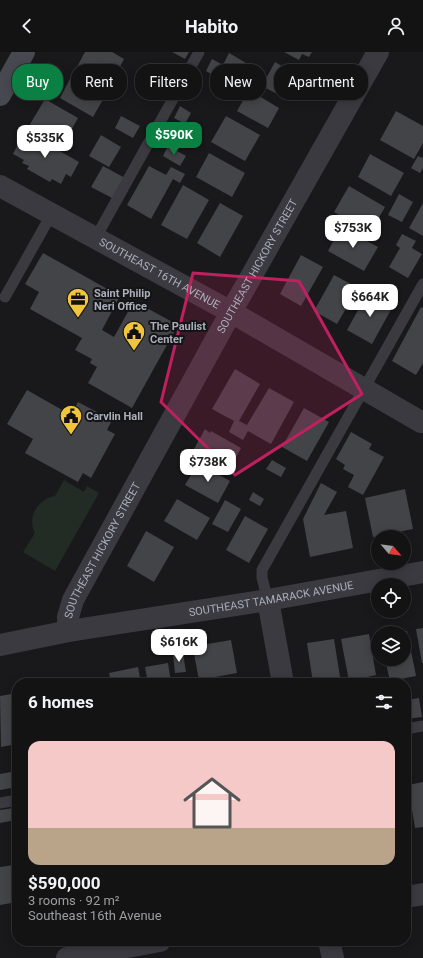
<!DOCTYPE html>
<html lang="en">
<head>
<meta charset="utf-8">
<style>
  body { margin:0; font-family:Roboto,sans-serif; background:#202022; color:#f1f3f6; height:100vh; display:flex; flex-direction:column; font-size:15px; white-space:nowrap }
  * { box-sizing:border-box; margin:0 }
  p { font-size:13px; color:#9d9ea0 }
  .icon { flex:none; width:22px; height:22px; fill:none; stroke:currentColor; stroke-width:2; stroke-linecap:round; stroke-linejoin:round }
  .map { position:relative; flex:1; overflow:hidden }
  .sheet { position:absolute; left:12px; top:626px; width:399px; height:268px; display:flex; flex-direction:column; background:#131314; border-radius:16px; box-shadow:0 2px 10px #0003,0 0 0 1px #323234 }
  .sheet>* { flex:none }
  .guide { position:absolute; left:12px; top:12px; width:399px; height:36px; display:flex; gap:8px }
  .needle { width:26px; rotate:119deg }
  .buttons { position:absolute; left:371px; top:478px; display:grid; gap:8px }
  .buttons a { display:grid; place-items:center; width:40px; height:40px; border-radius:50%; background:#131314; box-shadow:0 2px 10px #0003,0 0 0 1px #323234; font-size:20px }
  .price { position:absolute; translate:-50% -34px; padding:0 9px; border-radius:8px; background:#fff; color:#222; font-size:13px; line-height:26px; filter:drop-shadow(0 1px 2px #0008) }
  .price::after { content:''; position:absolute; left:50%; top:24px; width:12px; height:9px; margin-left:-6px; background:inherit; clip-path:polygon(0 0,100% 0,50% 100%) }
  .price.on { background:#0b8043; color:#fff }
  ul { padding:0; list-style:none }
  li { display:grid; align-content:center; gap:8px; height:212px; padding:0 16px }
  li span { display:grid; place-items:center; height:124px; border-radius:12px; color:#555 }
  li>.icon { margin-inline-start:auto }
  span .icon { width:72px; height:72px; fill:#fffc; stroke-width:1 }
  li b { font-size:17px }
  h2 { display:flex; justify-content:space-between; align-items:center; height:48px; padding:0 16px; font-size:17px }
  .tag { padding:0 14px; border-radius:16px; background:#131314; box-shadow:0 2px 10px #0003,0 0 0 1px #323234; font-size:14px; line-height:36px }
  .tag.on { background:#0b8043; color:#fff }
  header { display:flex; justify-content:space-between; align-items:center; height:52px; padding:0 16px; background:#131314; font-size:18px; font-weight:700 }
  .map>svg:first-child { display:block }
  .green { fill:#232b25 }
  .building { fill:#434448 }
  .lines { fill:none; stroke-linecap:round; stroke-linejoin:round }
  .service { stroke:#3a3a40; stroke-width:11 }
  .minor { stroke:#3a3a40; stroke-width:22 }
  .secondary { stroke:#484950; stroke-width:22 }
  .marked { fill:#c12060; fill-opacity:0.2; stroke:#c12060; stroke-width:3; stroke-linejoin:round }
  .labels { text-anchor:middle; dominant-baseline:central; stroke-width:4; stroke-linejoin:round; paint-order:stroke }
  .street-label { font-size:11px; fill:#abafbb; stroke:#141416 }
  .poi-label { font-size:11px; font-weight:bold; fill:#abafbb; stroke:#141416; text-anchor:start }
</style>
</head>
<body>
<header><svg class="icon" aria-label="back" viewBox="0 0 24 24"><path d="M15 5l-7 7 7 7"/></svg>Habito<svg class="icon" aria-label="person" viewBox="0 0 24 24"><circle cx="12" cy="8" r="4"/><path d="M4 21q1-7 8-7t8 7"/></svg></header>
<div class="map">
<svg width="423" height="906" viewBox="0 0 423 906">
  <rect width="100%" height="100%" fill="#19191b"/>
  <path class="green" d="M 64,428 L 84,440 L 87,434 L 99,441 L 55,519 L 23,500 L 35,481 C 26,466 39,446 55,444 Z"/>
  <path class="building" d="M 85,0 L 112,0 L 124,7 L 111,32 L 78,13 Z
    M 172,0 L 189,0 L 185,7 Z
    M 284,0 L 312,0 L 309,5 L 302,2 L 299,8 Z
    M 229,1 L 246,11 L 240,22 L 227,15 L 220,27 L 206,19 L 212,7 L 223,13 Z
    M 275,10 L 292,20 L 279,43 L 262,34 Z
    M 156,18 L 174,27 L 167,39 L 150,30 Z
    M 71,25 L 105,44 L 93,65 L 60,46 Z
    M 249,38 L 279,56 L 268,76 L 237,59 Z
    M 45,47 L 78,66 L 63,93 L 29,74 Z
    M 180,54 L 191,61 L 185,72 L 174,66 Z
    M 396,59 L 423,74 L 423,91 L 414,107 L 380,88 Z
    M 121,64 L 140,74 L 133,86 L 115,76 Z
    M 226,64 L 260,83 L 245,109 L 211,90 Z
    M 25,79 L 79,110 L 71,125 L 66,122 L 61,132 L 52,127 L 50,130 L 27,117 L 29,114 L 22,111 L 24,108 L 13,102 Z
    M 101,83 L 121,95 L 109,115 L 89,104 Z
    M 168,94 L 186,104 L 180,114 L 163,104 Z
    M 209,101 L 245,121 L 232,145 L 196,125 Z
    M 370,102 L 404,121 L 391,144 L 358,125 Z
    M 418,104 L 423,106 L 423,116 L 420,121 L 411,116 Z
    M 103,114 L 125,126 L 114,147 L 91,135 Z
    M 149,114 L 166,123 L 171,115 L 185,122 L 180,131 L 173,127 L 151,167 L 127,153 Z
    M 183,133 L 209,148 L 187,187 L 161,173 Z
    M 349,134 L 385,155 L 370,181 L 334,160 Z
    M 399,142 L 413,150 L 402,170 L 388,163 Z
    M 220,151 L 243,164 L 220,205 L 197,191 Z
    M 423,151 L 423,184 L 409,176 Z
    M 341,175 L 378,195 L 364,219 L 328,199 Z
    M 402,182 L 416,189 L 412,196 L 422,202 L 408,226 L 389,215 L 400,196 L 396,193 Z
    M 43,201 L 120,244 L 102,278 L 114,285 L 134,249 L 178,273 L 132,356 L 88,331 L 97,315 L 90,311 L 92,307 L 75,298 L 82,286 L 30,257 L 39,240 L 25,232 Z
    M 301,203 L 323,215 L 301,254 L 280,242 Z
    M 334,223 L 358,236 L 337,272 L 314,259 Z
    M 368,240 L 393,254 L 372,292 L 347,278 Z
    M 421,255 L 423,256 L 423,311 L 416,323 L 392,309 Z
    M 235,317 L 260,332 L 239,369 L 247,373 L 269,336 L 294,350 L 271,392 L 248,379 L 243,388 L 229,380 L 234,369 L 212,357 Z
    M 27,338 L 71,363 L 78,350 L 112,368 L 107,378 L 115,382 L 91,426 L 83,421 L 78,430 L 25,401 L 33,387 L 7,372 Z
    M 304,356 L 329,370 L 307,409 L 282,395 Z
    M 205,377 L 210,381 L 211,379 L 241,396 L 229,419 L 193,399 Z
    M 351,380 L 372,392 L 369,397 L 384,405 L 363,443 L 348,435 L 354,423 L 343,417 L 345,413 L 336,407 Z
    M 272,408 L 286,416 L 281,425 L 266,417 Z
    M 198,411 L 230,429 L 218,451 L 185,433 Z
    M 321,431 L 337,440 L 324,463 L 346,459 L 353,496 L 310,505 L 303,467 Z
    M 405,437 L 413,477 L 373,485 L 365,446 Z
    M 253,440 L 264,447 L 260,454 L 249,448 Z
    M 177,447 L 210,466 L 197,488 L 164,469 Z
    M 225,448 L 241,457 L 228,480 L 212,472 Z
    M 245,464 L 268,477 L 249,511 L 226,498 Z
    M 146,479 L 174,495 L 154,530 L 127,514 Z
    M 423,576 L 423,611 L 422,611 L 416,577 Z
    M 407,579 L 416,624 L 390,629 L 385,607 L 404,607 L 404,581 L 398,580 Z
    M 369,582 L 376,623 L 349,629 L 341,587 Z
    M 334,587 L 341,631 L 313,631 L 307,591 Z
    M 231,588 L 237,621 L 199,628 L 194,602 L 191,602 L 190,595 Z
    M 183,601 L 186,620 L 175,621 L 173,602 Z
    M 168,611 L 171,631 L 148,631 L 145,615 Z
    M 138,615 L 141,631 L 111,631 L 109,621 Z
    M 54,627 L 55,631 L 40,631 L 39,630 Z
    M 98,627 L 98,631 L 77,631 L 77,630 Z
    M 17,641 L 17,682 L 15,683 L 17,692 L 1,695 L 0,644 Z
    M 419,646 L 422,665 L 406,667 L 406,648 Z
    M 17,719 L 17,735 L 0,738 L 0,722 Z
    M 423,730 L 423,775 L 415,776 L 408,733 Z
    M 14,756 L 16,768 L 0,771 L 0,758 Z
    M 14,813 L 17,829 L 17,850 L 0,853 L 0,815 Z"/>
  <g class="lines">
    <path class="service" d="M 95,187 L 199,0
      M 5,245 L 51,163
      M 268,548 L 262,526 L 262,518 L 423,232
      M 406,677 L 423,674
      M 0,751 L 17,748"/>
    <g class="minor">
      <path id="s1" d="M 0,134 L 231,260 L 421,370"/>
      <path d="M 268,548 L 283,631"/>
      <path id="s2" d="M 69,579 L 68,565 L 73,548 L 231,260 L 378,0"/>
      <path id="s3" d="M 0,593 L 69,579 L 268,548 L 423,520"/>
      <path d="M 406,845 L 423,842"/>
      <path d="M 329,889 L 333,906"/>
      <path d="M 67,906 L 160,889"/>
    </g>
    <path class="secondary" d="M 0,43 L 24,0"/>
  </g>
  <path class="marked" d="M 193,221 L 299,229 L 362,342 L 235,423 L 161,350 Z"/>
  <defs>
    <g id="office-pin" transform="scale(1.15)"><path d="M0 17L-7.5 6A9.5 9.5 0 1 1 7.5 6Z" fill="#f1c53b" stroke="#141416"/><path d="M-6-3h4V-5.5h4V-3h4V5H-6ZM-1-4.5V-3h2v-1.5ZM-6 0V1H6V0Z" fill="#111"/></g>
    <g id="civic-pin" transform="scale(1.15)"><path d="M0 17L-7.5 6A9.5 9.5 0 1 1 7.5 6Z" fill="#f1c53b" stroke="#141416"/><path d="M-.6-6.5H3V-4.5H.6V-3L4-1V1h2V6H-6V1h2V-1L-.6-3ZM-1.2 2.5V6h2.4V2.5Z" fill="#111"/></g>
  </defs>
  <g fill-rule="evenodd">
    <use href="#office-pin" x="78" y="247"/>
    <use href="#civic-pin" x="134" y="280"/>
    <use href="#civic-pin" x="71" y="364"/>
  </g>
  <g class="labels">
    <g class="street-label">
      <text stroke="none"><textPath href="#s2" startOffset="413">SOUTHEAST HICKORY STREET</textPath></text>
      <text stroke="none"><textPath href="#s1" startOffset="182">SOUTHEAST 16TH AVENUE</textPath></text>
      <text stroke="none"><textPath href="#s2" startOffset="89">SOUTHEAST HICKORY STREET</textPath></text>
      <text stroke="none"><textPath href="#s3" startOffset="275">SOUTHEAST TAMARACK AVENUE</textPath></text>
    </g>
    <g class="poi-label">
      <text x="94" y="241">Saint Philip<tspan x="94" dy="13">Neri Office</tspan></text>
      <text x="150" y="274">The Paulist<tspan x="150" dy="13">Center</tspan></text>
      <text x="86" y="364">Carvlin Hall</text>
    </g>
  </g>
</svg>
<div class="buttons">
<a><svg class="needle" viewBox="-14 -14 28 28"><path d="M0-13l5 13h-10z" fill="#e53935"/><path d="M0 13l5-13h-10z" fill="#9d9ea0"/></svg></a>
<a><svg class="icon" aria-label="locate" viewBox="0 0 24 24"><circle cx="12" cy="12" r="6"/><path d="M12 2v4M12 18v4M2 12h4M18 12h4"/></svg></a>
<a><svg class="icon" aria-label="layers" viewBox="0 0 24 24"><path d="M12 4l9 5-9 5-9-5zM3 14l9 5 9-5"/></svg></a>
</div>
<b class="price on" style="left:174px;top:104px">$590K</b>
<b class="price" style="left:45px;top:107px">$535K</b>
<b class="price" style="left:353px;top:197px">$753K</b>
<b class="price" style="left:370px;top:266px">$664K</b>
<b class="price" style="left:208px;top:431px">$738K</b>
<b class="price" style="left:179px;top:611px">$616K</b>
<div class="guide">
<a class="tag on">Buy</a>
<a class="tag">Rent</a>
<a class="tag">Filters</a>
<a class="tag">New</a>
<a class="tag">Apartment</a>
</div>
<section class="sheet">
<h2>6 homes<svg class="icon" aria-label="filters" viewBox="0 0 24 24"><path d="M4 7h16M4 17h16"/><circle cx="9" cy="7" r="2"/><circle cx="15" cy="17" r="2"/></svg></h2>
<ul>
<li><span style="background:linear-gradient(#f6c9c9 70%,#b9a48a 0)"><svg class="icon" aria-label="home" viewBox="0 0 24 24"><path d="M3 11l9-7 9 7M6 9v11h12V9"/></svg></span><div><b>$590,000</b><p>3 rooms · 92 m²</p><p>Southeast 16th Avenue</p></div></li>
</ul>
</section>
</div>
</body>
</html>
